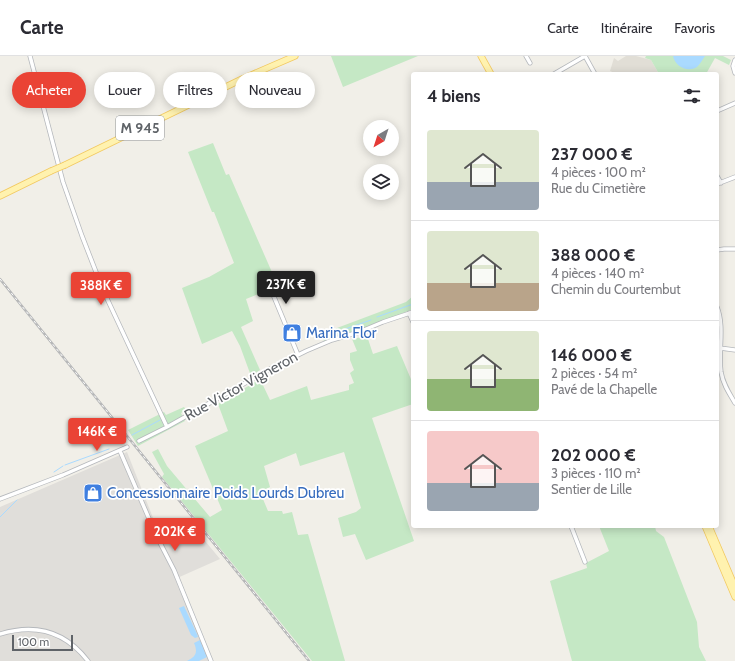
<!DOCTYPE html>
<html lang="fr">
<head>
<meta charset="utf-8">
<style>
  body { margin:0; font-family:Cabin,sans-serif; background:#f2f2f3; color:#2b2b33; height:100vh; display:flex; flex-direction:column; font-size:15px; white-space:nowrap }
  * { box-sizing:border-box; margin:0 }
  p { font-size:13px; color:#7c7c81 }
  .icon { flex:none; width:22px; height:22px; fill:none; stroke:currentColor; stroke-width:2; stroke-linecap:round; stroke-linejoin:round }
  .map { position:relative; flex:1; overflow:hidden }
  .sheet { position:absolute; left:411px; top:16px; width:308px; height:456px; display:flex; flex-direction:column; background:#fff; border-radius:4px; box-shadow:0 2px 10px #0003 }
  .sheet>* { flex:none }
  .top-card { position:absolute; left:12px; top:16px; width:339px; height:36px; display:flex; gap:8px }
  .needle { width:26px; rotate:219deg }
  .fabs { position:absolute; left:363px; top:64px; display:grid; gap:8px }
  .fabs a { display:grid; place-items:center; width:36px; height:36px; border-radius:50%; background:#fff; box-shadow:0 2px 10px #0003; font-size:20px }
  .scale { position:absolute; left:12px; bottom:10px; width:61px; box-sizing:border-box; padding-left:4px; border:2px solid #5f6368; border-top:0; font-size:11px; line-height:14px; white-space:nowrap; color:#5f6368; -webkit-text-stroke:3px #fff; paint-order:stroke }
  .price { position:absolute; translate:-50% -34px; padding:0 9px; border-radius:4px; background:#ea4335; color:#fff; font-size:13px; line-height:26px; filter:drop-shadow(0 1px 2px #0008) }
  .price::after { content:''; position:absolute; left:50%; top:24px; width:12px; height:9px; margin-left:-6px; background:inherit; clip-path:polygon(0 0,100% 0,50% 100%) }
  .price.on { background:#222; color:#fff }
  ul { padding:0; list-style:none }
  li { display:flex; align-items:center; gap:12px; height:100px; padding:0 16px }
  li+li { border-top:1px solid #e1e1e2 }
  li span { display:grid; place-items:center; flex:none; width:112px; height:80px; border-radius:4px; color:#555 }
  li>.icon { margin-inline-start:auto }
  span .icon { width:48px; height:48px; fill:#fffc; stroke-width:1 }
  li b { font-size:17px }
  h2 { display:flex; justify-content:space-between; align-items:center; height:48px; padding:0 16px; font-size:17px }
  .pill { padding:0 14px; border-radius:18px; background:#fff; box-shadow:0 2px 10px #0003; font-size:14px; line-height:36px }
  .pill.on { background:#ea4335; color:#fff }
  header { display:flex; align-items:center; gap:24px; box-sizing:border-box; height:56px; padding:0 20px; background:#fff; border-bottom:1px solid #e1e1e2 }
  header strong { font-size:19px }
  nav { display:flex; gap:22px; margin-inline-start:auto; font-size:14px }
  .map>svg:first-child { display:block }
  .industrial { fill:#e0deda }
  .education { fill:#e1ded6 }
  .green { fill:#c5e8c5 }
  .water { fill:#aadaff }
  .lines { fill:none; stroke-linecap:round; stroke-linejoin:round }
  .stream { stroke:#aadaff; stroke-width:1 }
  .minor-casing { stroke:#b5b8bc; stroke-width:5 }
  .primary-casing { stroke:#f2c960; stroke-width:7 }
  .minor { stroke:#fff; stroke-width:3.5 }
  .primary { stroke:#fff2af; stroke-width:5.5 }
  .rail-casing { stroke:#b6b7b8; stroke-width:2.5 }
  .rail { stroke:#fff; stroke-width:1; stroke-dasharray:3; stroke-linecap:butt }
  .primary-bridge-casing { stroke:#f2c960; stroke-width:7; stroke-linecap:butt }
  .primary-bridge { stroke:#fff2af; stroke-width:5.5 }
  .labels { text-anchor:middle; dominant-baseline:central; stroke-width:3.5; stroke-linejoin:round; paint-order:stroke }
  .shield { fill:#fff; stroke:#8f9295; stroke-width:1 }
  .shield-label { font-size:14px; font-weight:bold; fill:#5f6368 }
  .shop-label { font-size:15px; fill:#366cbe; stroke:#fff; text-anchor:start }
  .street-label { font-size:15px; fill:#5f6368; stroke:#fff }
</style>
</head>
<body>
<header>
<strong>Carte</strong>
<nav><a>Carte</a><a>Itinéraire</a><a>Favoris</a></nav>
</header>
<div class="map">
<svg width="735" height="605" viewBox="0 0 735 605">
  <rect width="100%" height="100%" fill="#f1efe8"/>
  <path class="industrial" d="M 127,396 L 161,482 L 191,468 L 220,503 L 175,523 L 209,605 L 0,605 L 0,451 Z"/>
  <path class="education" d="M 626,0 L 636,0 L 651,4 L 659,18 L 617,18 L 610,15 L 614,2 L 618,5 Z"/>
  <path class="green" d="M 331,0 L 418,0 L 343,31 Z
    M 646,0 L 723,0 L 731,4 L 729,9 L 715,2 L 706,18 L 659,18 L 651,4 L 645,2 Z
    M 213,87 L 226,119 L 229,118 L 278,230 L 246,243 L 253,265 L 241,271 L 260,314 L 251,320 L 240,290 L 232,275 L 202,288 L 182,232 L 209,221 L 234,207 L 214,156 L 212,156 L 188,96 Z
    M 413,240 L 413,253 L 365,273 L 324,285 L 321,278 L 406,246 Z
    M 367,280 L 373,298 L 397,290 L 413,328 L 413,348 L 372,362 L 414,485 L 366,504 L 355,478 L 343,481 L 338,462 L 356,456 L 361,452 L 344,396 L 300,410 L 296,397 L 264,410 L 270,431 L 260,436 L 268,455 L 282,455 L 283,458 L 292,456 L 298,479 L 308,478 L 345,605 L 312,605 L 162,421 L 164,418 L 152,396 L 158,393 L 167,410 L 210,461 L 222,454 L 195,390 L 228,375 L 218,348 L 260,323 L 270,344 L 307,330 L 311,344 L 349,334 L 349,329 L 354,327 L 350,317 L 354,314 L 350,304 L 350,297 L 357,295 L 352,283 Z
    M 184,351 L 186,354 L 181,357 L 185,365 L 138,390 L 128,374 L 164,356 L 166,359 Z
    M 599,470 L 655,470 L 656,475 L 664,481 L 697,566 L 699,591 L 706,605 L 572,605 L 550,525 L 587,512 L 586,507 L 609,495 Z"/>
  <path class="water" d="M 673,0 L 705,0 C 703,3 700,8 697,11 C 687,17 675,10 673,0 Z
    M 184,550 L 197,578 L 198,581 L 195,582 L 191,579 L 179,552 Z
    M 200,584 L 207,601 L 199,605 L 187,605 C 196,601 198,596 194,587 Z"/>
  <g class="lines">
    <path class="stream" d="M 377,261 L 413,248
      M 334,277 L 371,264
      M 132,379 L 160,364
      M 65,409 L 109,393
      M 54,416 L 63,410
      M 0,461 L 17,444"/>
    <g class="minor-casing">
      <path id="minor" d="M 30,0 L 63,126 L 82,180 L 103,234 L 167,371
        M 526,0 L 530,7
        M 585,0 L 595,18
        M 735,4 L 733,10 L 735,17
        M 554,18 L 585,0
        M 717,55 L 735,47
        M 717,120 L 721,127
        M 717,128 L 735,121
        M 717,194 L 724,193 L 735,193
        M 272,236 L 298,299
        M 717,251 C 725,271 718,295 721,316 C 723,328 729,337 735,347
        M 409,257 L 413,266
        M 720,292 L 735,294
        M 139,385 L 167,371 L 270,313 L 306,295 L 332,284 L 359,276 L 383,266 L 413,256
        M 120,395 L 156,479 L 174,514 L 211,605
        M 0,443 L 63,419 L 127,391
        M 571,470 L 585,506
        M 0,578 C 36,567 65,575 88,605"/>
    </g>
    <g class="primary-casing">
      <path id="primary" d="M 481,0 L 491,18
        M 65,109 L 242,23 L 295,0
        M 0,140 L 51,115
        M 705,470 L 735,541
        M 709,470 L 735,531"/>
    </g>
    <use href="#minor" class="minor"/>
    <use href="#primary" class="primary"/>
    <g class="rail-casing">
      <path id="rail" d="M 0,223 L 309,605"/>
    </g>
    <use href="#rail" class="rail"/>
    <g class="primary-bridge-casing">
      <path id="primary-bridge" d="M 51,115 L 65,109"/>
    </g>
    <use href="#primary-bridge" class="primary-bridge"/>
  </g>
  <defs>
    <g id="shop-square" transform="scale(1)"><rect x="-9" y="-9" width="18" height="18" rx="4" fill="#3f7fe0" stroke="#fff"/><path d="M-5-2.5h2.3a2.7 3.5 0 0 1 5.4 0H5L5.5 6h-11ZM-1.5-2.5h3a1.5 2.3 0 0 0-3 0Z" fill="#fff"/></g>
  </defs>
  <g fill-rule="evenodd">
    <use href="#shop-square" x="292" y="277"/>
    <use href="#shop-square" x="93" y="437"/>
  </g>
  <g class="labels">
    <rect class="shield" x="116" y="60" width="48" height="24" rx="3"/>
    <g class="shield-label">
      <text x="140" y="72">M 945</text>
    </g>
    <g class="shop-label">
      <text x="306" y="277">Marina Flor</text>
      <text x="107" y="437">Concessionnaire Poids Lourds Dubreu</text>
    </g>
    <g class="street-label">
      <text transform="translate(241 330) rotate(-29)">Rue Victor Vigneron</text>
    </g>
  </g>
</svg>
<div class="fabs">
<a><svg class="needle" viewBox="-14 -14 28 28"><path d="M0-13l5 13h-10z" fill="#e53935"/><path d="M0 13l5-13h-10z" fill="#7c7c81"/></svg></a>
<a><svg class="icon" aria-label="layers" viewBox="0 0 24 24"><path d="M12 4l9 5-9 5-9-5zM3 14l9 5 9-5"/></svg></a>
</div>
<div class="scale">100 m</div>
<b class="price on" style="left:286px;top:249px">237K €</b>
<b class="price" style="left:101px;top:250px">388K €</b>
<b class="price" style="left:97px;top:396px">146K €</b>
<b class="price" style="left:175px;top:496px">202K €</b>
<div class="top-card">
<a class="pill on">Acheter</a>
<a class="pill">Louer</a>
<a class="pill">Filtres</a>
<a class="pill">Nouveau</a>
</div>
<section class="sheet">
<h2>4 biens<svg class="icon" aria-label="filters" viewBox="0 0 24 24"><path d="M4 7h16M4 17h16"/><circle cx="9" cy="7" r="2"/><circle cx="15" cy="17" r="2"/></svg></h2>
<ul>
<li><span style="background:linear-gradient(#dfe7d0 65%,#9aa5b1 0)"><svg class="icon" aria-label="home" viewBox="0 0 24 24"><path d="M3 11l9-7 9 7M6 9v11h12V9"/></svg></span><div><b>237 000 €</b><p>4 pièces · 100 m²</p><p>Rue du Cimetière</p></div></li>
<li><span style="background:linear-gradient(#dfe7d0 65%,#b9a48a 0)"><svg class="icon" aria-label="home" viewBox="0 0 24 24"><path d="M3 11l9-7 9 7M6 9v11h12V9"/></svg></span><div><b>388 000 €</b><p>4 pièces · 140 m²</p><p>Chemin du Courtembut</p></div></li>
<li><span style="background:linear-gradient(#dfe7d0 60%,#8fb573 0)"><svg class="icon" aria-label="home" viewBox="0 0 24 24"><path d="M3 11l9-7 9 7M6 9v11h12V9"/></svg></span><div><b>146 000 €</b><p>2 pièces · 54 m²</p><p>Pavé de la Chapelle</p></div></li>
<li><span style="background:linear-gradient(#f6c9c9 65%,#9aa5b1 0)"><svg class="icon" aria-label="home" viewBox="0 0 24 24"><path d="M3 11l9-7 9 7M6 9v11h12V9"/></svg></span><div><b>202 000 €</b><p>3 pièces · 110 m²</p><p>Sentier de Lille</p></div></li>
</ul>
</section>
</div>
</body>
</html>
